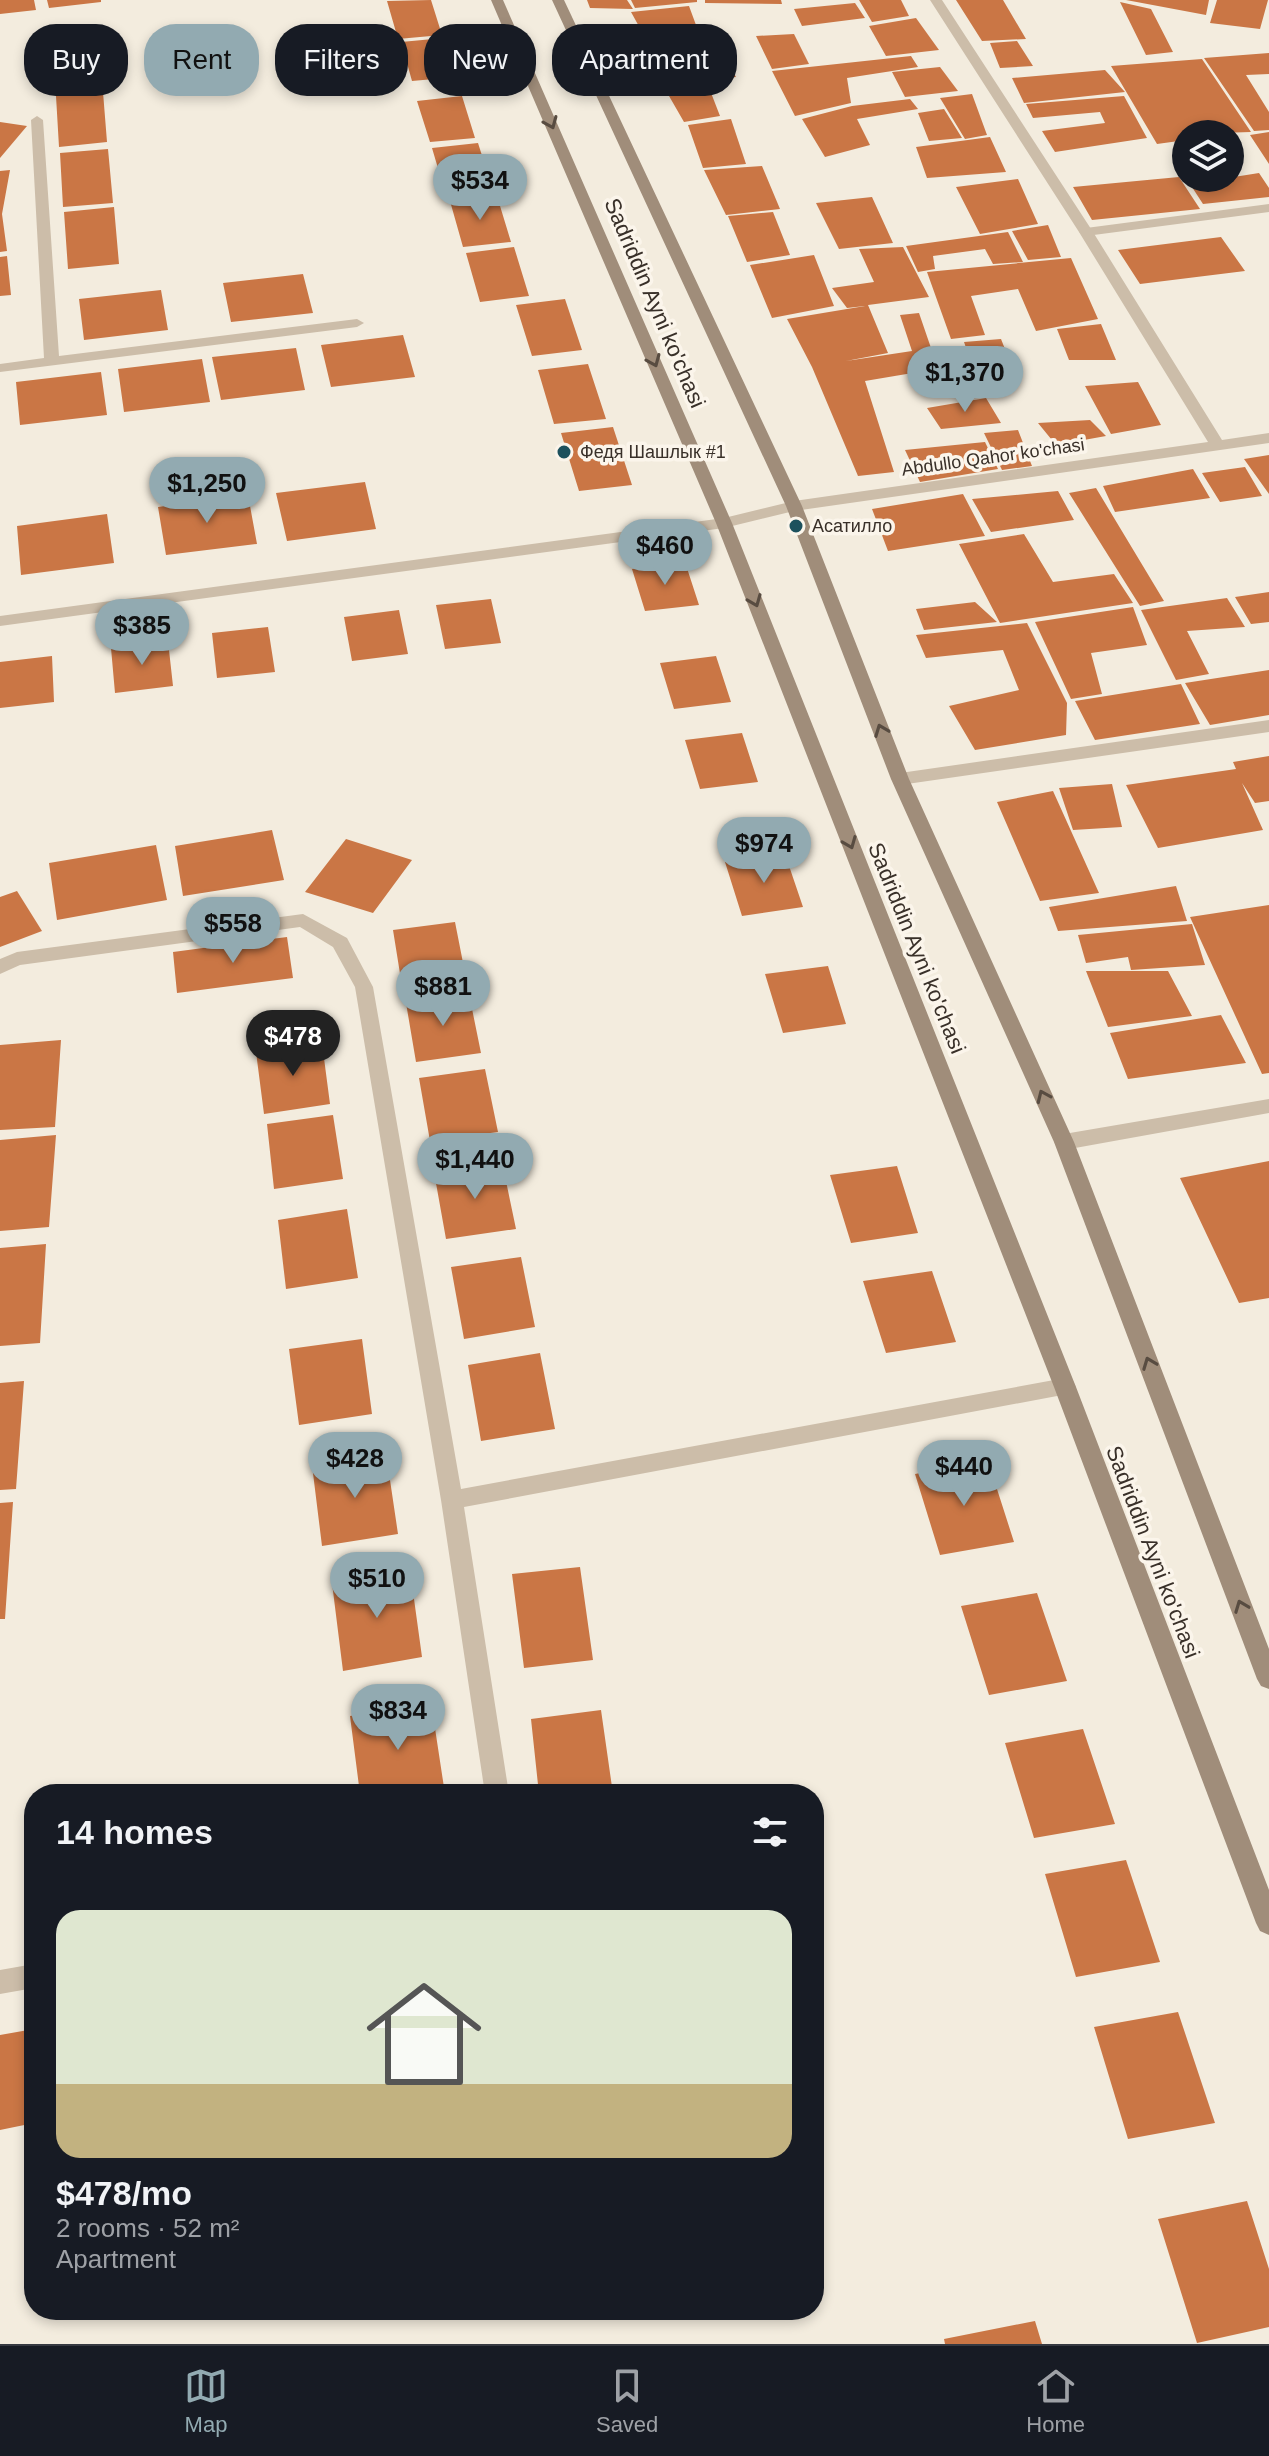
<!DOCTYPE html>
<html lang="en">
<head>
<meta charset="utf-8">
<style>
  body { margin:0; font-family:Helvetica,sans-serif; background:#20242c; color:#f1f3f6; height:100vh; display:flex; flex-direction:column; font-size:30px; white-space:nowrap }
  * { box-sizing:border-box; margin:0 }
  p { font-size:26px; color:#9ea1a6 }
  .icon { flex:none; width:44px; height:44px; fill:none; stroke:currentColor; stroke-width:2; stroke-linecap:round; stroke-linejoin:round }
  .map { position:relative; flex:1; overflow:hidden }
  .panel { position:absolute; left:24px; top:1784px; width:800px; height:536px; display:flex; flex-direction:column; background:#171b24; border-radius:32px; box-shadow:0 4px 12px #0003 }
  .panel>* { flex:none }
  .top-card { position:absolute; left:24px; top:24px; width:800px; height:72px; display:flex; gap:16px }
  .controls { position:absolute; left:1172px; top:120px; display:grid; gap:16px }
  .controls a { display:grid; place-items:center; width:72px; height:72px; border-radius:50%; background:#171b24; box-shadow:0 4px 12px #0003; font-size:40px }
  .price { position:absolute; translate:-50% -68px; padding:0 18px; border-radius:28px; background:#92aab1; color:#111; font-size:26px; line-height:52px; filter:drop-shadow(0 2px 4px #0008) }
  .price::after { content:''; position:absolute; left:50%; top:48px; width:24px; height:18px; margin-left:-12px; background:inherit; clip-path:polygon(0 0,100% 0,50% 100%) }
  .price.selected { background:#222; color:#fff }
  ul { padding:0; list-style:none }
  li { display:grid; align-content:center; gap:16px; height:424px; padding:0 32px }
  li+li { border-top:2px solid #363941 }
  li span { display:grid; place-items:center; height:248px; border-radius:24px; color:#555 }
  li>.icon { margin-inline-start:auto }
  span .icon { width:144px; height:144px; fill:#fffc; stroke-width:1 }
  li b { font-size:34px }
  h2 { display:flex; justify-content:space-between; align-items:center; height:96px; padding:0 32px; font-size:34px }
  .chip { padding:0 28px; border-radius:32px; background:#171b24; box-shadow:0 4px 12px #0003; font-size:28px; line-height:72px }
  .chip.selected { background:#92aab1; color:#111 }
  .dock { display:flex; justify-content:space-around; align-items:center; height:112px; border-top:2px solid #363941; background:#171b24; font-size:22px; color:#9ea1a6 }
  .dock a { display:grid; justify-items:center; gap:4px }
  .dock .selected { color:#92aab1 }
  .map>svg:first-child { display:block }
  .building { fill:#ca7645 }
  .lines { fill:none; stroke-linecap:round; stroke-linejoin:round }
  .lane { fill:#ccbda9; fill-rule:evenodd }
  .street { fill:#ccbda9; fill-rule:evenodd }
  .secondary { fill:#a08d7a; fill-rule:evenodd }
  .oneway { stroke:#584c41 }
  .poi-dot { fill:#1d515d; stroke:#fbf5eb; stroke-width:3 }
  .labels { text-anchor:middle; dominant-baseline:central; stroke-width:7; stroke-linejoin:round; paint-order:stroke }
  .far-poi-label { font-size:18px; fill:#393029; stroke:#fbf5eb; text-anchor:start }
  .far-street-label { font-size:18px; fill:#393029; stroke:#fbf5eb }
  .street-label { font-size:22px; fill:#393029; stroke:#fbf5eb }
</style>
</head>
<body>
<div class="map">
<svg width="1269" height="2344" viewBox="0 0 1269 2344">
  <rect width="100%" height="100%" fill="#f3ecde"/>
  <path class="building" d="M 0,0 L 34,0 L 36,10 L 0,14 Z
    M 47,0 L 101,0 L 101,2 L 49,8 Z
    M 431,0 L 442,35 L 398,39 L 387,1 Z
    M 587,0 L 627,0 L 633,9 L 590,8 Z
    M 631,0 L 697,0 L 697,2 L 635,8 Z
    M 705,0 L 781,0 L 782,4 L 705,3 Z
    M 859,0 L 901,0 L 909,16 L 872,22 Z
    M 956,0 L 1003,0 L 1026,39 L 982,41 Z
    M 1126,0 L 1209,0 L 1206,15 Z
    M 1217,0 L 1268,0 L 1260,29 L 1210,23 Z
    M 1120,2 L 1151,9 L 1173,52 L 1146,55 Z
    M 855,3 L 865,18 L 802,26 L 794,9 Z
    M 689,6 L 696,25 L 641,30 L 631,12 Z
    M 916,18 L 939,50 L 886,56 L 869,26 Z
    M 794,34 L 809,64 L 772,69 L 756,36 Z
    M 444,38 L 456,77 L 412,81 L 401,42 Z
    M 716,40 L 736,77 L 663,85 L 648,47 Z
    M 1017,41 L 1033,66 L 1000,68 L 990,43 Z
    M 1269,53 L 1269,74 L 1246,75 L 1269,112 L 1269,130 L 1254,131 L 1204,58 Z
    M 911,56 L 918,67 L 847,78 L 851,103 L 795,116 L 772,71 Z
    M 1202,59 L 1251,132 L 1186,134 L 1186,140 L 1157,144 L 1111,66 Z
    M 940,67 L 958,91 L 905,97 L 892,72 Z
    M 1105,70 L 1125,92 L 1024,103 L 1012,78 Z
    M 708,85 L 720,116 L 684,122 L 665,89 Z
    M 103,92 L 107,142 L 59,147 L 56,96 Z
    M 972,94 L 987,135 L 965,139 L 940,98 Z
    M 462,96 L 475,138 L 430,142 L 417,101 Z
    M 1124,96 L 1147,138 L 1055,152 L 1042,131 L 1105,123 L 1100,112 L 1033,118 L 1026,104 Z
    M 910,99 L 918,109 L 857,119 L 870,145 L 825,157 L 802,119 L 852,106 Z
    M 944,109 L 962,138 L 929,141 L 918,113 Z
    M 731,119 L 746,164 L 703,168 L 688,125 Z
    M 0,122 L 27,126 L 0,158 Z
    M 1269,132 L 1269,164 L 1250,135 Z
    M 990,137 L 1006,172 L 927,178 L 916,147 Z
    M 478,143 L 492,187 L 445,192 L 432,148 Z
    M 108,149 L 113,203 L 63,207 L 60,153 Z
    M 762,166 L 780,209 L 726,215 L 704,170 Z
    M 10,170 L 2,214 L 7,251 L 0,252 L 0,171 Z
    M 1259,173 L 1269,188 L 1269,197 L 1203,204 L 1190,184 Z
    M 1179,177 L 1200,209 L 1092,220 L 1073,187 Z
    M 1018,179 L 1038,224 L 980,234 L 956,187 Z
    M 497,196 L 511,242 L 463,247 L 450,201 Z
    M 872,197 L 893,243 L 839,249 L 816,203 Z
    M 114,207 L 119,264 L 68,269 L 64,212 Z
    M 773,212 L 790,255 L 747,262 L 728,216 Z
    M 1048,225 L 1061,257 L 1028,260 L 1012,231 Z
    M 1008,232 L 1023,262 L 993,264 L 985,249 L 933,256 L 935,269 L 918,272 L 906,246 Z
    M 1221,237 L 1245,271 L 1140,284 L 1118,250 Z
    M 514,247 L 529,296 L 480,302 L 466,253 Z
    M 903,247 L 929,297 L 868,305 L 888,353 L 846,361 L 912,351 L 900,315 L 919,313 L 931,348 L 948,346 L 960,365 L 865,381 L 894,472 L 858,476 L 812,367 L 787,319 L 865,306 L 847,308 L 832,288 L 874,282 L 859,249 Z
    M 814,255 L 834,306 L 772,318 L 750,265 Z
    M 7,256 L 11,295 L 0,296 L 0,257 Z
    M 1071,258 L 1098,319 L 1036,331 L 1018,289 L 971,296 L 985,335 L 951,339 L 927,272 Z
    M 303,274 L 313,313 L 231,322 L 223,283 Z
    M 161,290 L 168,330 L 84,340 L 79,299 Z
    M 565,299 L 582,350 L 532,356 L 516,305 Z
    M 1101,324 L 1116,360 L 1069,360 L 1057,329 Z
    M 403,335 L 415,377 L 331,387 L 321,345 Z
    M 1001,339 L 1018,382 L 980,388 L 964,342 Z
    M 296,348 L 305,390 L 221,400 L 212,357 Z
    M 202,359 L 210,402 L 124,412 L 118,369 Z
    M 588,364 L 606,419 L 554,424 L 538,370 Z
    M 101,372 L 107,415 L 20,425 L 16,382 Z
    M 1138,382 L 1161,425 L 1111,434 L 1085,386 Z
    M 986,398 L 1001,423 L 941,429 L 927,408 Z
    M 1090,420 L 1106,436 L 1056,445 L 1038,423 Z
    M 613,427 L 632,485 L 579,491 L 561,433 Z
    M 1018,430 L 1032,466 L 1002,470 L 984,433 Z
    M 985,442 L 998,469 L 920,482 L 905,450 Z
    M 1269,455 L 1269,494 L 1244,459 Z
    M 1245,467 L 1262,496 L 1220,502 L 1202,473 Z
    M 1193,469 L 1210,498 L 1115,512 L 1103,486 Z
    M 365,482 L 376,529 L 287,541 L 276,493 Z
    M 1096,488 L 1164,601 L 1140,606 L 1069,493 Z
    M 1058,491 L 1074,520 L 991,532 L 972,499 Z
    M 963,494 L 985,536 L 888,551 L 872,509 Z
    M 248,495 L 257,544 L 166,555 L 158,507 Z
    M 107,514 L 114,563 L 21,575 L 17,526 Z
    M 1024,534 L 1053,582 L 1114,574 L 1133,603 L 1000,623 L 959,544 Z
    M 685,562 L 699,605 L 645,611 L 632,569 Z
    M 1269,592 L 1269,622 L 1251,624 L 1235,597 Z
    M 1227,598 L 1245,627 L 1187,631 L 1209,674 L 1176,680 L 1141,610 Z
    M 491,599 L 501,643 L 445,649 L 436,605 Z
    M 975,602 L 997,622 L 924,630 L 916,609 Z
    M 1133,607 L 1147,645 L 1091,653 L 1102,694 L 1071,699 L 1035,622 Z
    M 399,610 L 408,654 L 352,661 L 344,617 Z
    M 1027,623 L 1067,703 L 1066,735 L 975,750 L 949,706 L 1019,690 L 1003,650 L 926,658 L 916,635 Z
    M 268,627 L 275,672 L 217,678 L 212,633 Z
    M 168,641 L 173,686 L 115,693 L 111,648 Z
    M 52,656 L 54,702 L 0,708 L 0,662 Z
    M 716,656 L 731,702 L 674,709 L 660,663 Z
    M 1269,670 L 1269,715 L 1210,725 L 1185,683 Z
    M 1181,684 L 1200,724 L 1095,740 L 1075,701 Z
    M 742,733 L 758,782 L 700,789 L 685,740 Z
    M 1269,756 L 1269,801 L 1255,803 L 1242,783 L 1263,830 L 1158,848 L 1126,785 L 1236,769 L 1233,762 Z
    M 1112,784 L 1122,827 L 1073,830 L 1059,788 Z
    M 1053,791 L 1099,893 L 1040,901 L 997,802 Z
    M 272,830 L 284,880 L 183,896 L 175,846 Z
    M 346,839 L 412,860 L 373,913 L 305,892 Z
    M 156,845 L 167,900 L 57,920 L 49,863 Z
    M 785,854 L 803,907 L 742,916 L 725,862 Z
    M 1176,886 L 1187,921 L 1058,931 L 1049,907 Z
    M 17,891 L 42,931 L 0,947 L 0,897 Z
    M 1269,905 L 1269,1073 L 1262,1074 L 1190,917 Z
    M 455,922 L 466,978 L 402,986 L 393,930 Z
    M 1192,924 L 1205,965 L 1131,970 L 1128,957 L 1086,963 L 1078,935 Z
    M 287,937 L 293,978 L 177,993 L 173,952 Z
    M 828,966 L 846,1024 L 783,1033 L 765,974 Z
    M 1086,971 L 1168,971 L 1192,1016 L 1108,1027 Z
    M 469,994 L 481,1053 L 416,1062 L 406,1003 Z
    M 1221,1015 L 1246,1063 L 1128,1079 L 1110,1033 Z
    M 61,1040 L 55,1127 L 0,1130 L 0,1045 Z
    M 322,1043 L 330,1104 L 264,1114 L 256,1052 Z
    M 485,1069 L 498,1132 L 430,1141 L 419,1078 Z
    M 333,1115 L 343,1179 L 274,1189 L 267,1124 Z
    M 56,1135 L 49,1227 L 0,1231 L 0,1140 Z
    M 1269,1161 L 1269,1298 L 1239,1303 L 1180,1178 Z
    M 502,1162 L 516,1229 L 446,1239 L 434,1172 Z
    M 897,1166 L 918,1233 L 851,1243 L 830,1175 Z
    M 347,1209 L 358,1278 L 286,1289 L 278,1220 Z
    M 46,1244 L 40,1343 L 0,1346 L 0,1248 Z
    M 521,1257 L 535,1327 L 464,1339 L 451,1267 Z
    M 932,1271 L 956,1342 L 886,1353 L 863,1281 Z
    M 362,1339 L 372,1414 L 299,1425 L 289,1349 Z
    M 540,1353 L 555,1429 L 481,1441 L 468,1365 Z
    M 24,1381 L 16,1489 L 0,1490 L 0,1383 Z
    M 386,1453 L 398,1534 L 322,1546 L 312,1465 Z
    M 988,1461 L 1014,1542 L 940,1555 L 915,1474 Z
    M 13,1502 L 5,1619 L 0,1619 L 0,1503 Z
    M 580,1567 L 593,1660 L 524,1668 L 512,1574 Z
    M 410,1570 L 422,1657 L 343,1671 L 332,1583 Z
    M 1037,1593 L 1067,1681 L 989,1695 L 961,1606 Z
    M 431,1702 L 445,1794 L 360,1794 L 350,1716 Z
    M 601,1710 L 613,1794 L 539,1794 L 531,1719 Z
    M 1083,1729 L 1115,1824 L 1034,1838 L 1005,1743 Z
    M 1126,1860 L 1160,1962 L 1076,1977 L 1045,1874 Z
    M 1178,2012 L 1215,2123 L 1128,2139 L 1094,2027 Z
    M 34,2029 L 34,2123 L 0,2130 L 0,2035 Z
    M 1247,2201 L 1269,2269 L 1269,2327 L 1197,2343 L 1158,2219 Z
    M 1035,2321 L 1042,2344 L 945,2344 L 944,2339 Z"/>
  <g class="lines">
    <path class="lane" d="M 1269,204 L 1269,212 L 1086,236 L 1079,232 L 1086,228 Z"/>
    <path class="street" d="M 930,0 L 942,0 L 1093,232 L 1222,440 L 1269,433 L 1269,443 L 794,511 L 724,528 L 0,626 L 0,616 L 724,518 L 794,501 L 1208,442 L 1079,232 Z
      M 37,116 L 43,120 L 59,356 L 357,319 L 364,323 L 357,327 L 0,372 L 0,364 L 44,358 L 31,120 Z
      M 1269,720 L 1269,732 L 900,785 L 891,779 L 900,773 Z
      M 303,914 L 347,938 L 373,987 L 461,1489 L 1065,1378 L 1073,1381 L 1076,1387 L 1073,1393 L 464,1507 L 509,1794 L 485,1794 L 441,1500 L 355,987 L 333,947 L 300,927 L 20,965 L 0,974 L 0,959 L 17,952 Z
      M 1269,1099 L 1269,1113 L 1064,1150 L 1057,1147 L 1054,1142 L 1057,1137 L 1064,1134 Z
      M 34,1964 L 34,1988 L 0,1994 L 0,1970 Z"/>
    <path class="secondary" d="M 491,0 L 503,0 L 732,523 L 1076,1387 L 1269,1890 L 1269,1935 L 1260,1931 L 1256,1923 L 1054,1387 L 716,523 Z
      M 552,0 L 564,0 L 802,506 L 909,779 L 1074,1142 L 1269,1649 L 1269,1689 L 1261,1686 L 1257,1679 L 1054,1142 L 891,779 L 786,506 Z"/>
  </g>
  <defs><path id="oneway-chevron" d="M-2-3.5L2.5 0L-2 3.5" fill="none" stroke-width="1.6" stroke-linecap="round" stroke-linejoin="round" transform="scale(2)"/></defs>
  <g class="oneway">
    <use href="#oneway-chevron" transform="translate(551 123) rotate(67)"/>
    <use href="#oneway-chevron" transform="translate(654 361) rotate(67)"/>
    <use href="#oneway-chevron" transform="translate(755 601) rotate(68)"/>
    <use href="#oneway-chevron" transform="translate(881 730) rotate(-111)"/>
    <use href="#oneway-chevron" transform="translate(850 843) rotate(68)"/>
    <use href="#oneway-chevron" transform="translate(1043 1096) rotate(-114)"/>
    <use href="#oneway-chevron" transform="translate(1149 1363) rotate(-111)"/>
    <use href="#oneway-chevron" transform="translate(1241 1606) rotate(-111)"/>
  </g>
  <g class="poi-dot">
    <circle cx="564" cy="452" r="8"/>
    <circle cx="796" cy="526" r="8"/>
  </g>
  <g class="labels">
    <g class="far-poi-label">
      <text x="580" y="452">Федя Шашлык #1</text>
      <text x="812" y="526">Асатилло</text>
    </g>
    <g class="far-street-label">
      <text transform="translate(993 457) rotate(-8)">Abdullo Qahor ko'chasi</text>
    </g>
    <g class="street-label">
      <text transform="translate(655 303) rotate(67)">Sadriddin Ayni ko'chasi</text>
      <text transform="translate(917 948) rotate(68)">Sadriddin Ayni ko'chasi</text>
      <text transform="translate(1153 1552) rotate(69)">Sadriddin Ayni ko'chasi</text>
    </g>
  </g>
</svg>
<div class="controls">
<a><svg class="icon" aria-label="layers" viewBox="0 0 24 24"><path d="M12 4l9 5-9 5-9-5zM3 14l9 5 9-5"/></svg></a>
</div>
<b class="price" style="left:480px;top:222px">$534</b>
<b class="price" style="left:965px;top:414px">$1,370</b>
<b class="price" style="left:207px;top:525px">$1,250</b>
<b class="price" style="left:665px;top:587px">$460</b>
<b class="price" style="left:142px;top:667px">$385</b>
<b class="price" style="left:764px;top:885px">$974</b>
<b class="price" style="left:233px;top:965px">$558</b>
<b class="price" style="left:443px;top:1028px">$881</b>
<b class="price selected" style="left:293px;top:1078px">$478</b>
<b class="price" style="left:475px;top:1201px">$1,440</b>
<b class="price" style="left:355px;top:1500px">$428</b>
<b class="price" style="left:964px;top:1508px">$440</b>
<b class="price" style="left:377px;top:1620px">$510</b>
<b class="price" style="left:398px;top:1752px">$834</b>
<div class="top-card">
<a class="chip">Buy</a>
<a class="chip selected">Rent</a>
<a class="chip">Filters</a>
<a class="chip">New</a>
<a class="chip">Apartment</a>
</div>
<section class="panel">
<h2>14 homes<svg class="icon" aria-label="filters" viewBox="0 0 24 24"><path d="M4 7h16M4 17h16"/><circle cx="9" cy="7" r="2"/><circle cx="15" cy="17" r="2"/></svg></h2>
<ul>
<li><span style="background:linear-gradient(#dfe7d0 70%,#c2b280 0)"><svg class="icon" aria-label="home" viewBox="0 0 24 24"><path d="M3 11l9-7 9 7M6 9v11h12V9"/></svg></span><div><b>$478/mo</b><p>2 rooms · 52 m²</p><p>Apartment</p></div></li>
</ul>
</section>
</div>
<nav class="dock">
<a class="selected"><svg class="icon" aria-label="map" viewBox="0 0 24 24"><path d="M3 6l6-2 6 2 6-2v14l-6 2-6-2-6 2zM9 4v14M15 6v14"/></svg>Map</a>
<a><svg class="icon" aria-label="saved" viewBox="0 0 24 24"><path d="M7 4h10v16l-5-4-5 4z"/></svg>Saved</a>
<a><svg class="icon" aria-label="home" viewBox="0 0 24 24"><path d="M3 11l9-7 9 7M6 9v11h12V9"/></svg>Home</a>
</nav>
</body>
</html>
